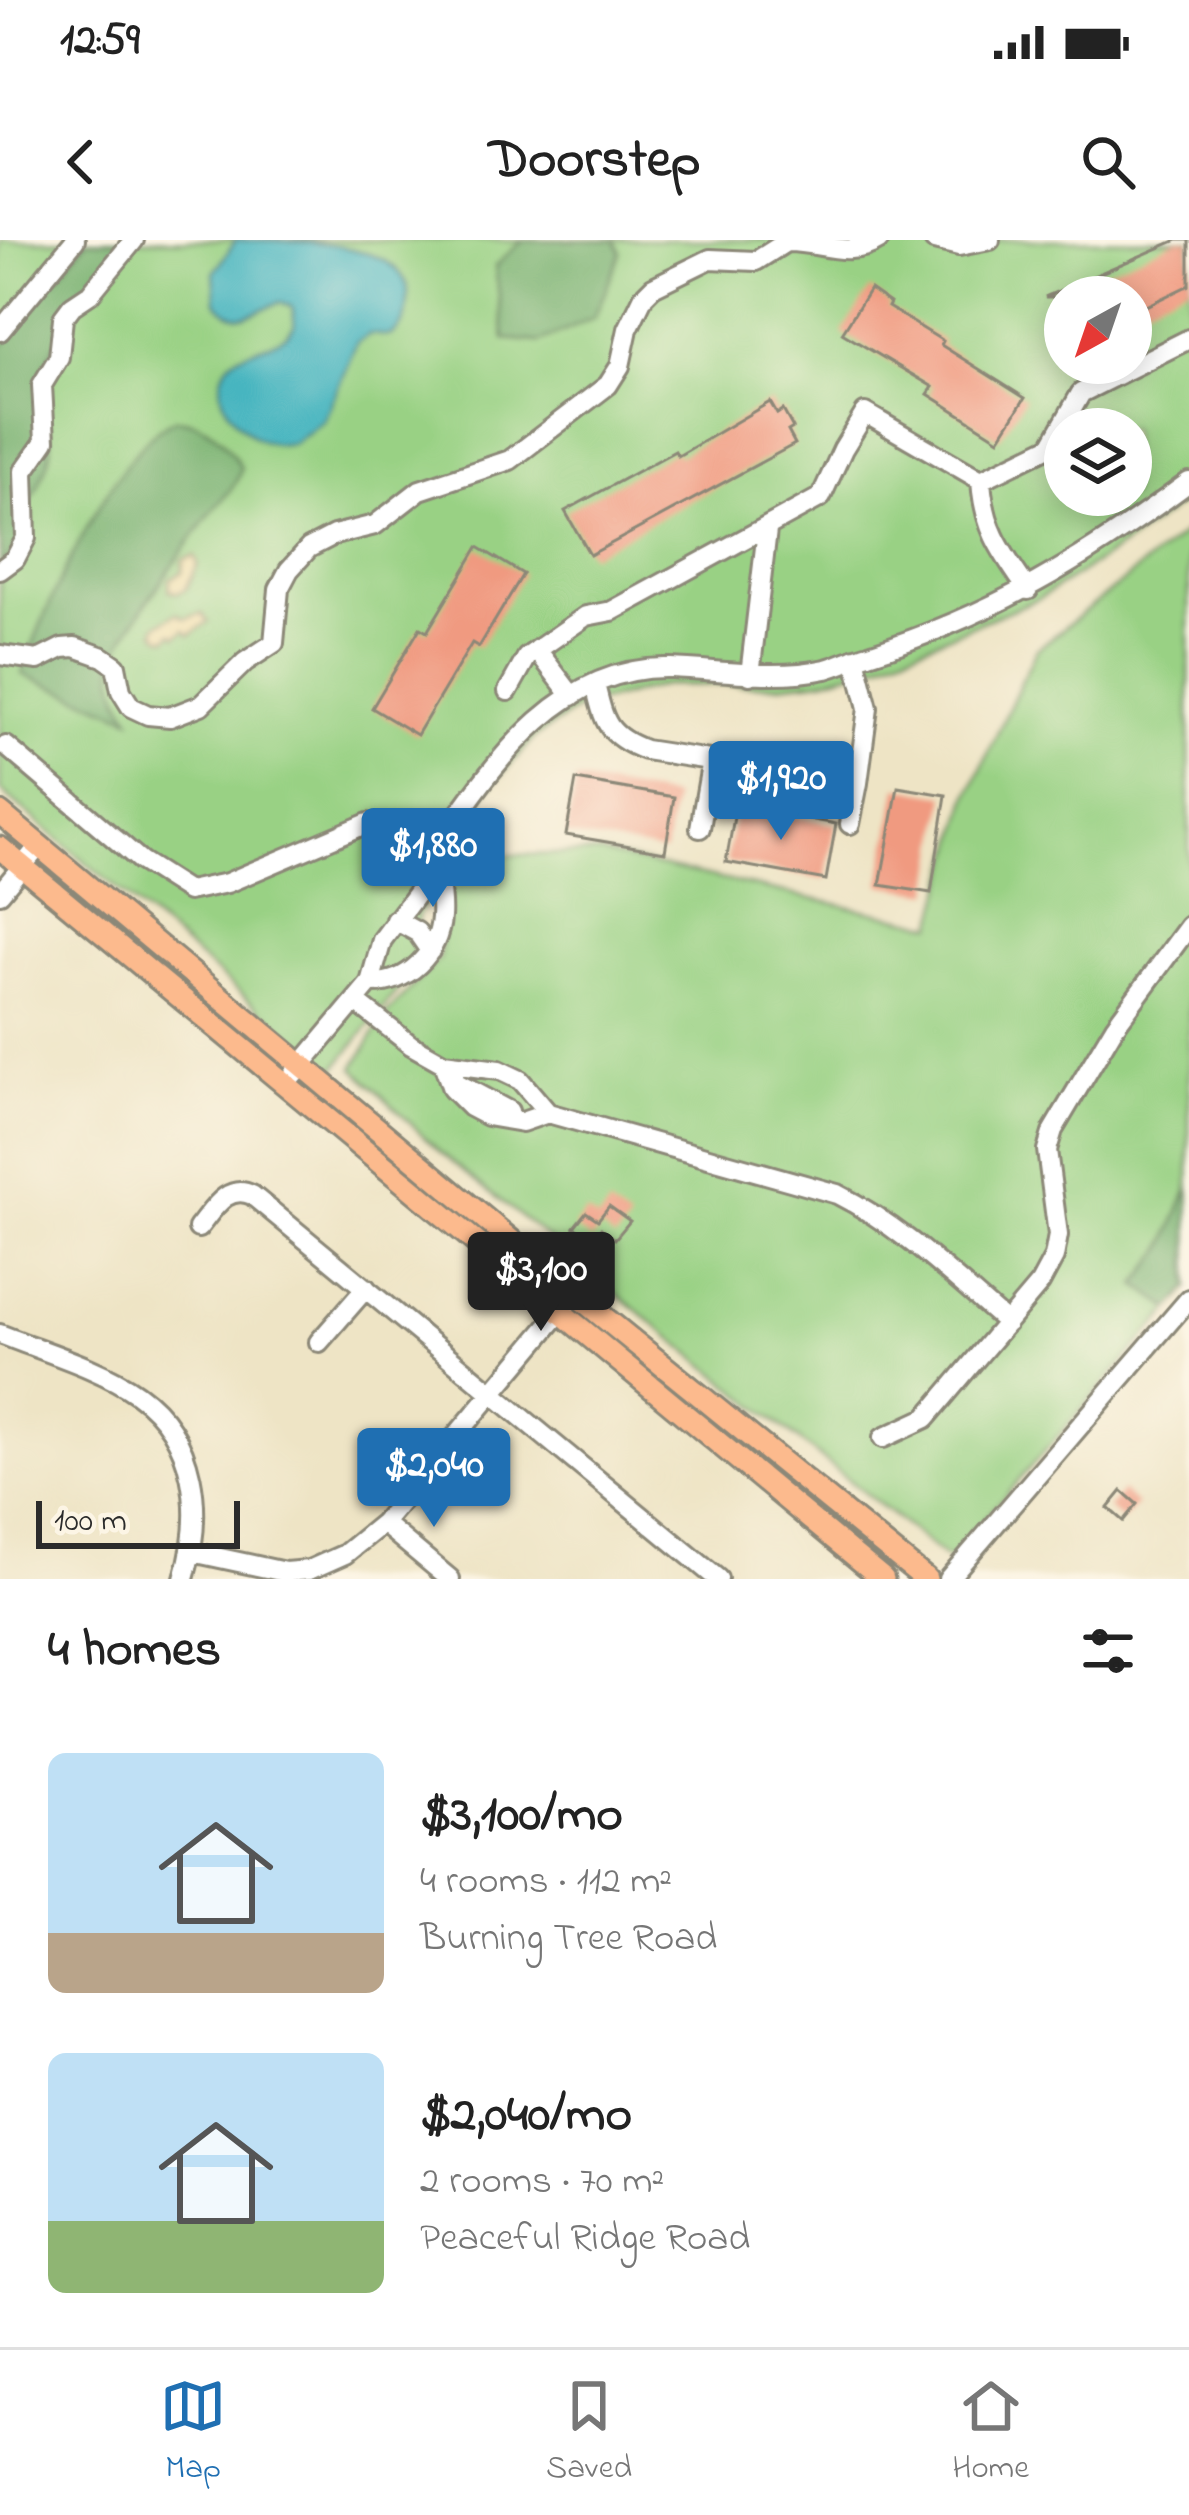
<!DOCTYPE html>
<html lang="en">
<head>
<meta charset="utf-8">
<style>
  body { margin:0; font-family:"Indie Flower",sans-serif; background:#f6f6f6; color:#222; height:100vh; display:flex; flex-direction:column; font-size:45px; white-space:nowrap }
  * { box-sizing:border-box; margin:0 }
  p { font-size:39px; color:#767676 }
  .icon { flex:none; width:66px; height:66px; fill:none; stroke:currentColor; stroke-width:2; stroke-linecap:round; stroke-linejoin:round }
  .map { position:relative; height:1339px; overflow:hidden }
  .side { display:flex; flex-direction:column; background:#fff; flex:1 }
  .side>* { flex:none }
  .needle { width:78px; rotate:220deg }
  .tools { position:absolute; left:1044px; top:36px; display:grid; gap:24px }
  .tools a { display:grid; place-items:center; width:108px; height:108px; border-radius:50%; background:#fff; box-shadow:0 6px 30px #0003; font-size:60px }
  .scale { position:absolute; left:36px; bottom:30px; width:204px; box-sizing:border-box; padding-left:12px; border:6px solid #2b2b2b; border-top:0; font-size:33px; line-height:42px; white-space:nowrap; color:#2b2b2b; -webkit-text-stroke:9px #fcf5e5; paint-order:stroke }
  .price { position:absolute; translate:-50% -102px; padding:0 27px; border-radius:12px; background:#1f6fb2; color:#fff; font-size:39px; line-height:78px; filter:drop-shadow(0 3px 6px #0008) }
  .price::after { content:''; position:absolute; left:50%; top:72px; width:36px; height:27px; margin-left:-18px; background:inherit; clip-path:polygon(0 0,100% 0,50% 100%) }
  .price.selected { background:#222; color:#fff }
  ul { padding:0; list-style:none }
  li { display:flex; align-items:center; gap:36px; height:300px; padding:0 48px }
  li span { display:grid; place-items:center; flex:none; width:336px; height:240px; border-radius:18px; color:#555 }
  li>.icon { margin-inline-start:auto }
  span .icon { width:144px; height:144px; fill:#fffc; stroke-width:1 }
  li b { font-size:51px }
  h2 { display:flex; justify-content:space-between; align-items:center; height:144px; padding:0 48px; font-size:51px }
  .status { display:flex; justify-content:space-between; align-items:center; height:84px; padding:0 60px; background:#fff; direction:ltr }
  .status svg { height:33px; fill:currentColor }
  header { display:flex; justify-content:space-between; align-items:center; height:156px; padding:0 48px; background:#fff; font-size:54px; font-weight:800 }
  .tab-bar { display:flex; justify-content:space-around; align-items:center; height:168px; border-top:3px solid #e0e0e0; background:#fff; font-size:33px; color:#767676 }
  .tab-bar a { display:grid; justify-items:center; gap:6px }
  .tab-bar .selected { color:#1f6fb2 }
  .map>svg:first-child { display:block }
  .green { fill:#99d184; stroke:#627e58; stroke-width:3; fill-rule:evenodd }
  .forest { fill:#7ab372; stroke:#526f4e; stroke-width:3 }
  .sand { fill:#eeda9e; stroke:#8c8264; stroke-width:3 }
  .water { fill:#46b5c0; stroke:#387076; stroke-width:3 }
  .building { fill:#f09a80 }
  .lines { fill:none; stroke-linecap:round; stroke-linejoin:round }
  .minor-casing { stroke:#8c8878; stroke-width:24 }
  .major-casing { stroke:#8c8878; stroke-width:27 }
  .minor { stroke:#fff; stroke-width:18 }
  .major { stroke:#fcba8d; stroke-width:21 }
</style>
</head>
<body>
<div class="status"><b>12:59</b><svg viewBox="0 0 49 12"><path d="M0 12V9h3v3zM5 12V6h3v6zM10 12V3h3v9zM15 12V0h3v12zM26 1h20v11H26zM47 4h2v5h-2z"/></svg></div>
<header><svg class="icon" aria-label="back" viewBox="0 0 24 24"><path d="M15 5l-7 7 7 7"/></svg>Doorstep<svg class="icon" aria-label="search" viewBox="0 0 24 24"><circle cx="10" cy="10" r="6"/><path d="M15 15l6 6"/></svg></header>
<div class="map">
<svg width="1189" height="1339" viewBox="0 0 1189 1339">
  <rect width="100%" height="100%" fill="#fcf5e5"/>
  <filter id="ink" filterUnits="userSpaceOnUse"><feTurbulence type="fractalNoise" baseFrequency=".00833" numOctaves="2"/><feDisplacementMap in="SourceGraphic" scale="24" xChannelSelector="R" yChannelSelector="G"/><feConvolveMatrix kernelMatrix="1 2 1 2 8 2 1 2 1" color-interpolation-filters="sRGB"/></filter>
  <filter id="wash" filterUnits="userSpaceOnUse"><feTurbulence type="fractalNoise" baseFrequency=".004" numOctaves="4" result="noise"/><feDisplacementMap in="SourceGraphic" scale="48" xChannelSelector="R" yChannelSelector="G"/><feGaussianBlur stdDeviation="2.7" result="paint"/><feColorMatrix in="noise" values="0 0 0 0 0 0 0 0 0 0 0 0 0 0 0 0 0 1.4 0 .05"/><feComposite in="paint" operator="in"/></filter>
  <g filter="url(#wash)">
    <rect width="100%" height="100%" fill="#eee4c5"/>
    <path class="green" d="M 0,0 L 1189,0 L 1189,258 L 1118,309 L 1038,359 L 876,425 L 822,440 L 778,445 L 665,445 L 581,467 L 535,497 L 489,548 L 418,676 L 417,705 L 403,743 L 333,831 L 0,550 ZM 1065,57 L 1131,57 L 1131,123 L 1065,123 ZM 1065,189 L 1131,189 L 1131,255 L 1065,255 Z
      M 1189,289 L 1189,946 L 1165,1007 L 1137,1045 L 1171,1069 L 948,1320 L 439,911 L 354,828 L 384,777 L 439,718 L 445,662 L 464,616 L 599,613 L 934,685 L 968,557 L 1036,410 Z"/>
    <path class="forest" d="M 87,0 L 131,0 C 98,37 60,84 44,132 C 32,164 64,192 45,230 C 38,242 38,253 28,261 L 20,304 L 0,325 L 0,108 Z
      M 523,0 L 614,0 L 621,12 L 594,78 L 540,102 L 505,99 L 495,26 Z
      M 175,179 C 208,181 225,200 241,228 C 235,250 223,257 210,274 C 191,300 115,400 114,425 C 114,446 120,462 131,478 L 22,434 C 43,372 115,206 175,179 Z
      M 1189,946 L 1189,1048 L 1171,1069 L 1137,1045 L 1165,1007 Z"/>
    <path class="sand" d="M 195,316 L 198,324 L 186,349 L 177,353 L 169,350 L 170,339 L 182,332 L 183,320 Z
      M 177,373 L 184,378 L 202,373 L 208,382 L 190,395 L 185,390 L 177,396 L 172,393 L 168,398 L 161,397 L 156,392 L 157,385 Z"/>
    <path class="water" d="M 236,0 C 289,0 409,0 408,56 C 408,74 404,87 389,96 L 370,94 L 357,102 L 324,180 L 293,203 C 277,206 262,204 249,193 C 236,182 220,163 221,145 C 224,99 280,116 295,84 L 292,67 L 281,62 C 254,70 240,89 216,62 L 214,33 Z"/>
    <g id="blocks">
      <path class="building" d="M 1177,0 L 1189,0 L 1189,45 L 1131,73 L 1131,57 L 1065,57 L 1065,83 L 1053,57 L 1045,57 Z
        M 870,49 L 890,63 L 888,67 L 943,101 L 941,105 L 1025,158 L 999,199 L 928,154 L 933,147 L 842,93 Z
        M 770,162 L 777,174 L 783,170 L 793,188 L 788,191 L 795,204 L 590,315 L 565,271 L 675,211 L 678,216 Z
        M 478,307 L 523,334 L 479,407 L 472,403 L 417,495 L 372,468 L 420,388 L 427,392 Z
        M 576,540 L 674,557 L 665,612 L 566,595 Z
        M 898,547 L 946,555 L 931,653 L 880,645 Z
        M 736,566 L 836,584 L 826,640 L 726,622 Z
        M 609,966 L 630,981 L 615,999 L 601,988 L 591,1000 L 574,987 L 586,972 L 598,980 Z
        M 1122,1251 L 1137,1264 L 1123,1281 L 1108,1268 Z"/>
    </g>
  </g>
  <g filter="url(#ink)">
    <use href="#blocks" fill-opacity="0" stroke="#8c8878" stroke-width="3"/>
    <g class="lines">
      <g class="minor-casing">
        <path id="minor" d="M 934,0 L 959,6 L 990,0
          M 0,91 L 75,0
          M 981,240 L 1051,206 L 1081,153 L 1189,99
          M 0,330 L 15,319 L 26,298 L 24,231 L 45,201 L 42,145 L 59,117 L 63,78 L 72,66 L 90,54 L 134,0
          M 537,410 L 586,376 L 612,371 L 821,257 L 843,209 L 865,173 L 981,240 C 984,289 1001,311 1028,350
          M 0,415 L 38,420 L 62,408 L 75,407 L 103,417 L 116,426 L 121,451 L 131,467 L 148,475 L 170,477 L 201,465 L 245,422 L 274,403 L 279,349 L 289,330 L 309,308 L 334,295 L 375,285 L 420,250 L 510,220 L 608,145 L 620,126 L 628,89 L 644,56 L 653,47 L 710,19 L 756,21 L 786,2 C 819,1 847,20 879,0
          M 750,435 L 767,290
          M 595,444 C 604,482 607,496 645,510 L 858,543 L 868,468 L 855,418
          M 508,451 L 527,417 L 537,410 L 572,456
          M 6,506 L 141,621 L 188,651 L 227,643 L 368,583 L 435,608
          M 850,584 L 858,543
          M 700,588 L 712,520
          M 0,653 L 39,606
          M 395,680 L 417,692 L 430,711
          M 370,743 C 407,745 439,713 441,677 C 443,655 436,630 435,608 C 492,527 558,424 671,428 C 722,430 774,440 826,429 C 840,425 854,418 869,414 C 993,375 1085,319 1189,242
          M 355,761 L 411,805 L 443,823 L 499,830 L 520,840 L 548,873
          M 443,823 L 452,849 L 470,867 L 487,876 L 522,882 L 548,873 L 837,954 C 901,986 953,1037 1007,1083
          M 451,840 L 509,871
          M 286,843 L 370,743 L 382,700 L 435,629
          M 198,988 C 213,970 227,943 252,955 L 718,1339
          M 0,1094 C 42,1111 101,1128 137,1154 C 197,1197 204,1273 184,1339
          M 319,1102 L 366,1048
          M 883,1198 L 926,1178 L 1040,1043 L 1054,1017 L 1058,995 L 1047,910 L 1053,890 L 1115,786 L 1189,686
          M 383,1283 L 450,1339
          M 192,1312 L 285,1332 L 309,1330 L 345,1314 L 383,1283 L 566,1065
          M 948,1339 L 1189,1059"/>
      </g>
      <g class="major-casing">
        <path id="major" d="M 0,573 L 575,1054 L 926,1339
          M 0,608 L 883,1339"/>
      </g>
      <use href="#minor" class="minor"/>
      <use href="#major" class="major"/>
    </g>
  </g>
</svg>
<div class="tools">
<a><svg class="needle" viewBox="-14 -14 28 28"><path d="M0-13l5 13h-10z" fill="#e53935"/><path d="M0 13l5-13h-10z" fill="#767676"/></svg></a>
<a><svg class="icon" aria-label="layers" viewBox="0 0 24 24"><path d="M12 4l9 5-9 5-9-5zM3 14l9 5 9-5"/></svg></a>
</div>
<div class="scale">100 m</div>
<b class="price" style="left:781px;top:603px">$1,920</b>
<b class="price" style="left:433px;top:670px">$1,880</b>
<b class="price selected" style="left:541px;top:1094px">$3,100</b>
<b class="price" style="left:434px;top:1290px">$2,040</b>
</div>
<section class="side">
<h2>4 homes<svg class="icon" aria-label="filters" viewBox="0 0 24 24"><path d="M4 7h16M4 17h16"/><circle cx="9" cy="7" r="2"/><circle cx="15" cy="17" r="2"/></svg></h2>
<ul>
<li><span style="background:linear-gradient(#bfe0f5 75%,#b9a48a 0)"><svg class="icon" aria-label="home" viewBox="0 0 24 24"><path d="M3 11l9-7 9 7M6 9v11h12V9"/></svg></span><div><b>$3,100/mo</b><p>4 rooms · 112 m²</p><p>Burning Tree Road</p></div></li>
<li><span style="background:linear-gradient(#bfe0f5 70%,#8fb573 0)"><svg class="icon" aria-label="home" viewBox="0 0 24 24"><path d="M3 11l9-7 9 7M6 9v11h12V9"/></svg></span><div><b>$2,040/mo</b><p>2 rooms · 70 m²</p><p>Peaceful Ridge Road</p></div></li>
</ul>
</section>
<nav class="tab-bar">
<a class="selected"><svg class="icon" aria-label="map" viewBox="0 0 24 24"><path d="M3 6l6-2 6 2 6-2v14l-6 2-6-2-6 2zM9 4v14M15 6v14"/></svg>Map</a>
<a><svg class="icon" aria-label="saved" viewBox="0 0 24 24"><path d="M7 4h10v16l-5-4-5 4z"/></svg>Saved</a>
<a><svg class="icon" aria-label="home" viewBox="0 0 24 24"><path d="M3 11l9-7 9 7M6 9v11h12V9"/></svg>Home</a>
</nav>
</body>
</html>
